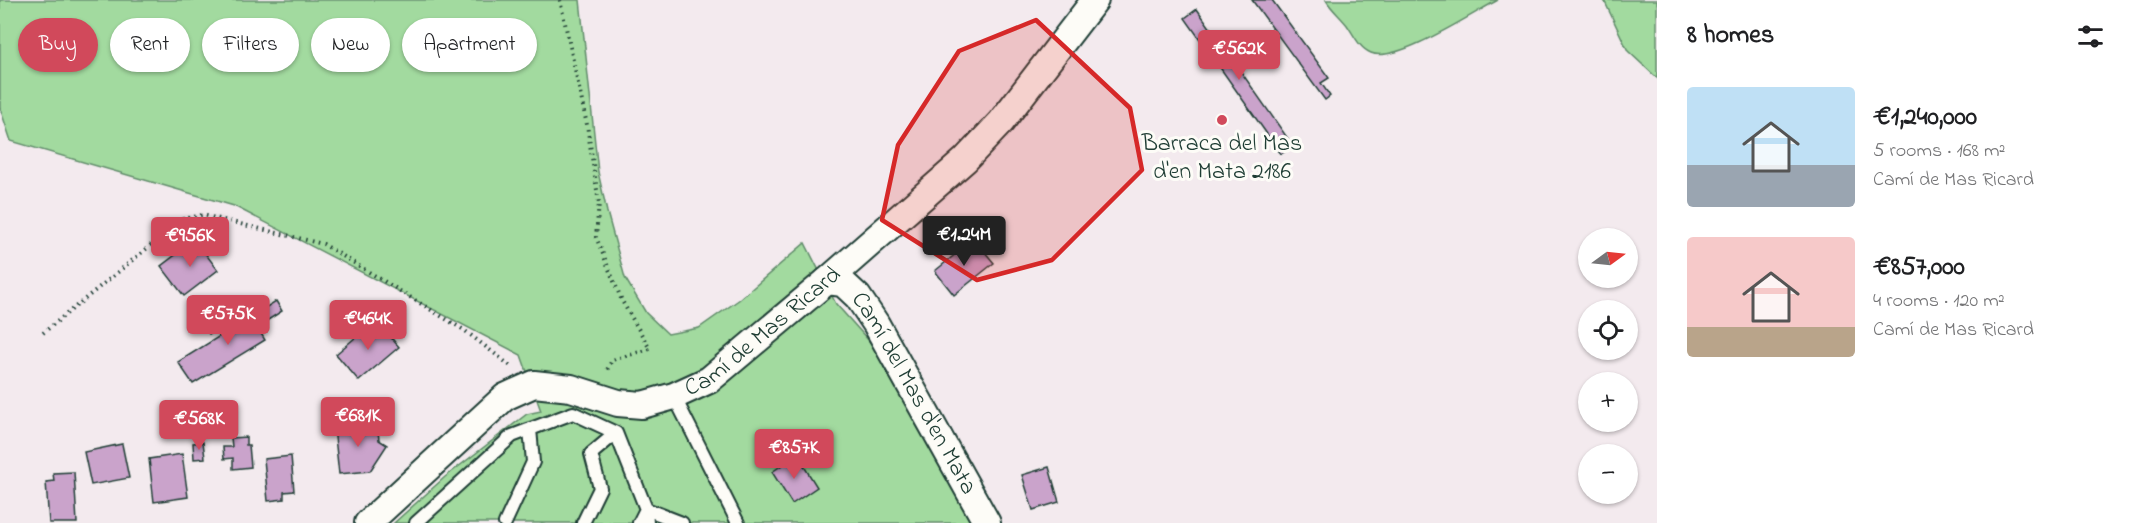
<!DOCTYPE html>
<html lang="en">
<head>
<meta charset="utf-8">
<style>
  body { margin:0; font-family:"Indie Flower",sans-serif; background:#f6f6f6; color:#202124; height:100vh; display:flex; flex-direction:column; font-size:22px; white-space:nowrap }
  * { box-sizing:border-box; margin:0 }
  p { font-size:20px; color:#757577 }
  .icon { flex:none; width:33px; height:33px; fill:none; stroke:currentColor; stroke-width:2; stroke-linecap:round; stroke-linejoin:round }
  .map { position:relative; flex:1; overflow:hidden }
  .sheet { display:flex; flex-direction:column; background:#fff; width:480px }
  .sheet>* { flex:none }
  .top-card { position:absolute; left:18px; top:18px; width:570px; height:54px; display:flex; gap:12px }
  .needle { width:39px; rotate:75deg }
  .tools { position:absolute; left:1578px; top:228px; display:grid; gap:12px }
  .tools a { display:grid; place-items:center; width:60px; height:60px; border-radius:50%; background:#fff; box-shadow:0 2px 4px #0004; font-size:30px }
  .price { position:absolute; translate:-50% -51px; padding:0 14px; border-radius:6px; background:#d1495b; color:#fff; font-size:20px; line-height:39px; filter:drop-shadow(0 2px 3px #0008) }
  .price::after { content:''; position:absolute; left:50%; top:36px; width:18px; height:14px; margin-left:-9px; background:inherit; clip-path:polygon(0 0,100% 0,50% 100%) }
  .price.on { background:#222; color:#fff }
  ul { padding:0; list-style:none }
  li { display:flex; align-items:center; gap:18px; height:150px; padding:0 30px }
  li span { display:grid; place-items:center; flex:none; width:168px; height:120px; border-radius:6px; color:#555 }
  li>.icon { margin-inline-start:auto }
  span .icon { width:72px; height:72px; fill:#fffc; stroke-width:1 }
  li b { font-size:26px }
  h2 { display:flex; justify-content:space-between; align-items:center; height:72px; padding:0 30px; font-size:26px }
  .pill { padding:0 21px; border-radius:27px; background:#fff; box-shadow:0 2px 4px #0004; font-size:21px; line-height:54px }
  .pill.on { background:#d1495b; color:#fff }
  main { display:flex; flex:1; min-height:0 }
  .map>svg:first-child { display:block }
  .green { fill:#a2da9f; stroke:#608c6a; stroke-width:1.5 }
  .building { fill:#caa3cb; stroke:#1f3d34; stroke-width:1.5 }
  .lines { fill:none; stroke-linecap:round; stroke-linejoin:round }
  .service-casing { stroke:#1f3d34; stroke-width:16 }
  .minor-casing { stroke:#1f3d34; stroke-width:30 }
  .path { stroke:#1f3d34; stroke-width:4; stroke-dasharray:1.5 4.5; stroke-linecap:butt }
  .service { stroke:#fdfcf7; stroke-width:12 }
  .minor { stroke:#fdfcf7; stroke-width:26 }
  .marked { fill:#d62828; fill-opacity:0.2; stroke:#d62828; stroke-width:4.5; stroke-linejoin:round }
  .poi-dot { fill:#d1495b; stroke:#fdfcf7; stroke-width:2 }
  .labels { text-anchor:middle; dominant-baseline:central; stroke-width:6; stroke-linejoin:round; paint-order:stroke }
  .poi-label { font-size:24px; fill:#1f3d34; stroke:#fdfcf7 }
  .street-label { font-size:24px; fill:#1f3d34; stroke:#fdfcf7 }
</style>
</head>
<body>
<main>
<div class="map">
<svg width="1657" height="523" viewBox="0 0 1657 523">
  <rect width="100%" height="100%" fill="#f3eaee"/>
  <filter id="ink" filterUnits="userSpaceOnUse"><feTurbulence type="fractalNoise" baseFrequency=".0167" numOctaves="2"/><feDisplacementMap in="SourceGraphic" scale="12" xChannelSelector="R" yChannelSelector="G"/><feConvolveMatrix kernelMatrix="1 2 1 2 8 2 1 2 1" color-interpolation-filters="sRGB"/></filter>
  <g filter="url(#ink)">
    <path class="green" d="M 0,0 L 580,0 L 598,172 L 607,212 L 625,278 L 646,313 L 668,334 L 699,328 L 740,299 L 805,243 L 836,304 L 878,351 L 978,523 L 394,523 L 445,477 L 527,414 L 541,411 L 521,355 L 234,206 L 11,141 L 0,108 Z
      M 1326,0 L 1498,0 C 1473,13 1396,64 1371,53 C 1359,48 1354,35 1347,25 C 1340,16 1332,10 1326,0 Z
      M 1604,0 L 1657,0 L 1657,78 L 1628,51 Z"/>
    <path class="building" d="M 1252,0 L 1272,0 L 1329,78 L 1321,83 L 1330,96 L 1325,100 Z
      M 1197,9 L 1293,146 L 1281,154 L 1185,18 Z
      M 974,239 L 994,263 L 954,295 L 935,271 Z
      M 195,240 L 218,270 L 184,296 L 161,266 Z
      M 276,301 L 282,311 L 257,327 L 265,340 L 193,384 L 178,362 Z
      M 222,319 L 225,325 L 209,334 L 205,328 Z
      M 376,320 L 399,347 L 359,381 L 336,354 Z
      M 377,422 L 379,440 L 387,445 L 370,471 L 339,474 L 334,428 Z
      M 246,437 L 246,445 L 249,445 L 251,467 L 233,469 L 233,458 L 224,459 L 223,447 L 232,447 L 231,438 Z
      M 203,442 L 205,458 L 194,459 L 193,443 Z
      M 122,444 L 129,478 L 91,485 L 84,452 Z
      M 182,454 L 188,497 L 154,502 L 149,459 Z
      M 797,455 L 817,487 L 792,504 L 772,472 Z
      M 291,456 L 294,491 L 284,492 L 284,499 L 268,501 L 264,459 Z
      M 1049,467 L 1059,502 L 1033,510 L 1022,475 Z
      M 74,472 L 77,523 L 49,523 L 46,482 L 54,481 L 53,473 Z"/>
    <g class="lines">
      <g class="service-casing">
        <path id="service" d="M 674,396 L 738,523
          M 416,523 L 512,436 L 573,413 L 616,433 L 646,509 L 647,523
          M 505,523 L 533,462 L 530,429
          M 583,523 L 600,488 L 591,454 L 616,433
          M 639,523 L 646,509 L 682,523"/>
      </g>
      <g class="minor-casing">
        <g id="minor">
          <path id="s1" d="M 827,281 L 843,283 L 858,297 L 876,324 L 987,523"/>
          <path id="s2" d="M 368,523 L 505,397 L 534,384 L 571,388 L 618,403 L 642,405 L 674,396 L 709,380 L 827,281 L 965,160 L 1001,122 L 1095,0"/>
        </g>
      </g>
      <path class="path" d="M 560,0 L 587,125 L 599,203 L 596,237 L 622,301 L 650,349 L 612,360 L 606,372
        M 43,333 L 183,219 L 203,215 L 323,244 L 464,330 L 512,367"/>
      <use href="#service" class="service"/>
      <use href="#minor" class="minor"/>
    </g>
  </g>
  <path class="marked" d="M 1036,20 L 1130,108 L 1142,170 L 1052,260 L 977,280 L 882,220 L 898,145 L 959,51 Z"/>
  <circle class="poi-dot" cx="1222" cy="120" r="6"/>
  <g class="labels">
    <g class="poi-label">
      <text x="1222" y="144">Barraca del Mas<tspan x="1222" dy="28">d'en Mata 2186</tspan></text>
    </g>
    <g class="street-label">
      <text stroke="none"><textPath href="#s2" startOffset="472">Camí de Mas Ricard</textPath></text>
      <text stroke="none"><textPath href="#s1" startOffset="148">Camí del Mas d'en Mata</textPath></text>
    </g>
  </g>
</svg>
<div class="tools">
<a><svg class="needle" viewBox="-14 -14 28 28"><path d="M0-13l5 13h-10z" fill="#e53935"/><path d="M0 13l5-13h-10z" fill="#757577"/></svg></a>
<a><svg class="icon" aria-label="locate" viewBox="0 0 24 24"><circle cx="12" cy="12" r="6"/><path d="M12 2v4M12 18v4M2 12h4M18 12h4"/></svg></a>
<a>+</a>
<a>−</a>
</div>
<b class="price" style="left:1239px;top:81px">€562K</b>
<b class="price on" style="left:964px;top:267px">€1.24M</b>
<b class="price" style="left:190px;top:268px">€956K</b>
<b class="price" style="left:228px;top:346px">€575K</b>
<b class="price" style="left:368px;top:351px">€464K</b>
<b class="price" style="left:358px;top:448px">€681K</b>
<b class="price" style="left:199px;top:451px">€568K</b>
<b class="price" style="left:794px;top:480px">€857K</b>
<div class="top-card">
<a class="pill on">Buy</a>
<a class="pill">Rent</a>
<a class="pill">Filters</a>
<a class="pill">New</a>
<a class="pill">Apartment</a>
</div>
</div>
<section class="sheet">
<h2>8 homes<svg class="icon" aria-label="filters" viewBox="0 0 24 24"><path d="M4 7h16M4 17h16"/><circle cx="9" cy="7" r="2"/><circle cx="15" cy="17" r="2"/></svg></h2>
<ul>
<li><span style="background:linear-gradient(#bfe0f5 65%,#9aa5b1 0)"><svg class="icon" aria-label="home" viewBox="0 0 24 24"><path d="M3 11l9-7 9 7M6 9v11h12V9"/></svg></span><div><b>€1,240,000</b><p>5 rooms · 168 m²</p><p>Camí de Mas Ricard</p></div></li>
<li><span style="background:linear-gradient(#f6c9c9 75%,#b9a48a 0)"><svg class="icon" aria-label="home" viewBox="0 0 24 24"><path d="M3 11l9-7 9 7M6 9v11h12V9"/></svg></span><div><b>€857,000</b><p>4 rooms · 120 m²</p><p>Camí de Mas Ricard</p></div></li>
</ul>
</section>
</main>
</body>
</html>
